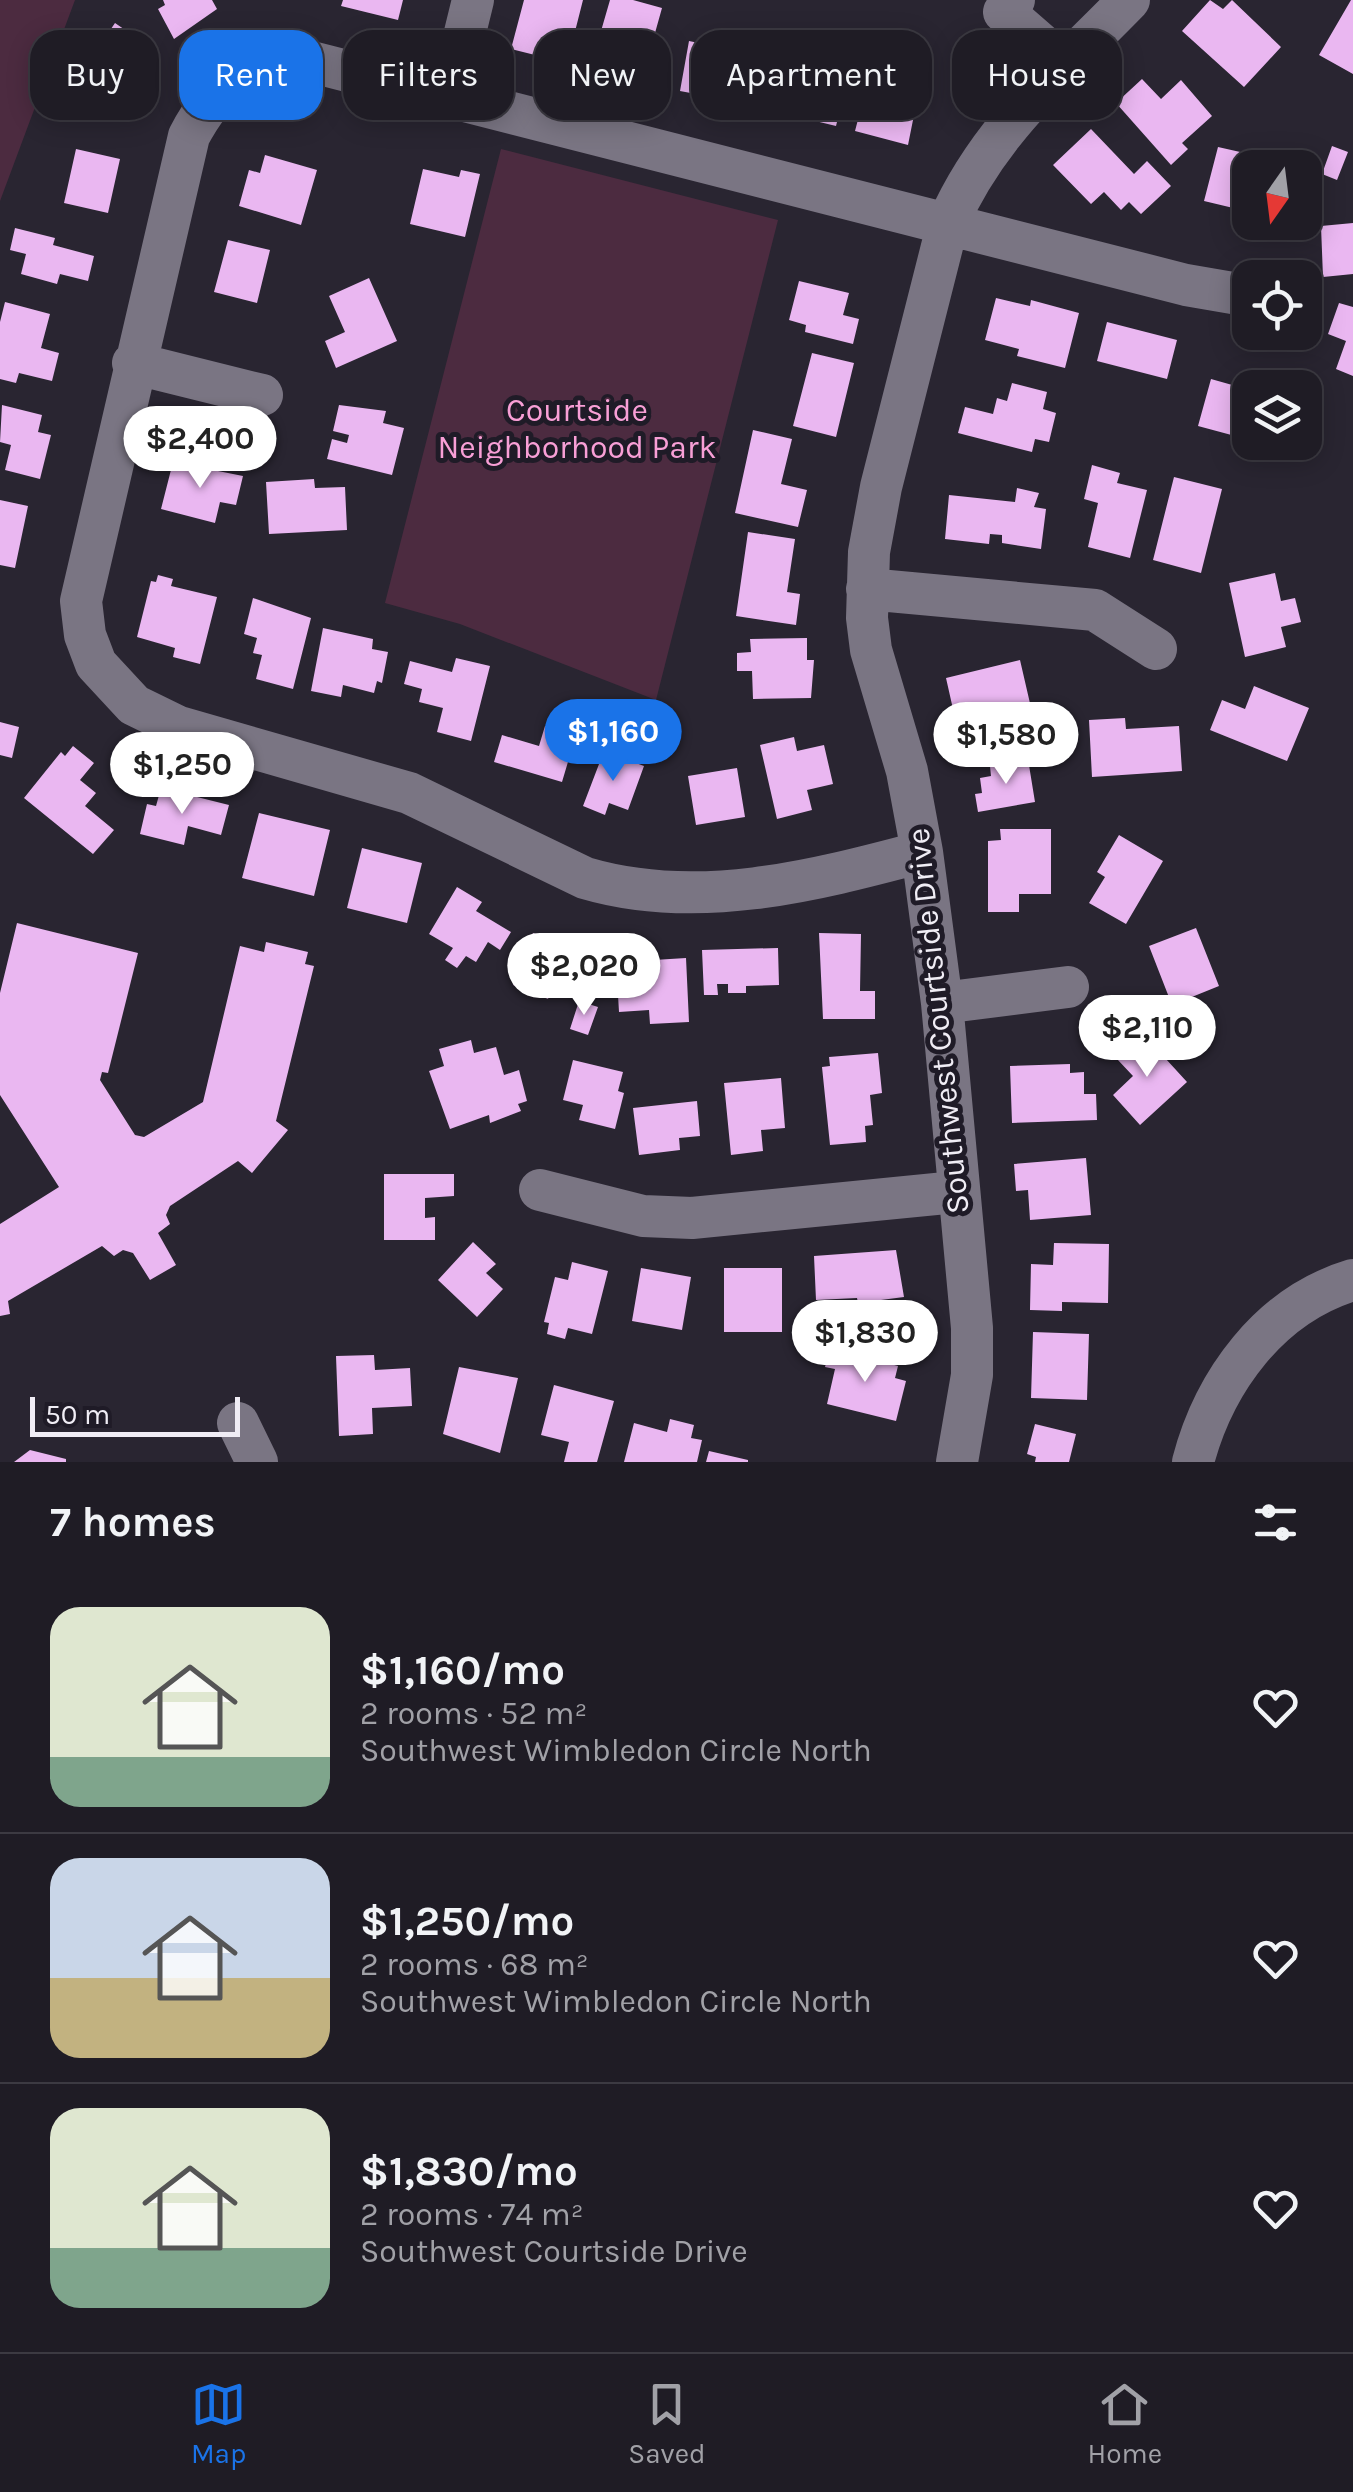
<!DOCTYPE html>
<html lang="en">
<head>
<meta charset="utf-8">
<style>
  body { margin:0; font-family:Karla,sans-serif; background:#2c2932; color:#f1f3f6; height:100vh; display:flex; flex-direction:column; font-size:38px; white-space:nowrap }
  * { box-sizing:border-box; margin:0 }
  p { font-size:32px; color:#a1a1a7 }
  .icon { flex:none; width:55px; height:55px; fill:none; stroke:currentColor; stroke-width:2; stroke-linecap:round; stroke-linejoin:round }
  .map { position:relative; height:1462px; overflow:hidden }
  .drawer { display:flex; flex-direction:column; background:#1f1c25; flex:1 }
  .drawer>* { flex:none }
  .hud { position:absolute; left:30px; top:30px; width:1295px; height:90px; display:flex; gap:20px }
  .needle { width:65px; rotate:194deg }
  .tools { position:absolute; left:1232px; top:150px; display:grid; gap:20px }
  .tools a { display:grid; place-items:center; width:90px; height:90px; border-radius:20px; background:#1f1c25; box-shadow:0 5px 25px #0003,0 0 0 2px #3c3a42; font-size:50px }
  .scale { position:absolute; left:30px; bottom:25px; width:210px; box-sizing:border-box; padding-left:10px; border:5px solid #f0edf5; border-top:0; font-size:28px; line-height:35px; white-space:nowrap; color:#f0edf5; -webkit-text-stroke:8px #1f1b27; paint-order:stroke }
  .price { position:absolute; translate:-50% -85px; padding:0 22px; border-radius:35px; background:#fff; color:#222; font-size:32px; line-height:65px; filter:drop-shadow(0 2px 5px #0008) }
  .price::after { content:''; position:absolute; left:50%; top:60px; width:30px; height:22px; margin-left:-15px; background:inherit; clip-path:polygon(0 0,100% 0,50% 100%) }
  .price.current { background:#1a73e8; color:#fff }
  ul { padding:0; list-style:none }
  li { display:flex; align-items:center; gap:30px; height:250px; padding:0 50px }
  li+li { border-top:2px solid #3c3a42 }
  li span { display:grid; place-items:center; flex:none; width:280px; height:200px; border-radius:30px; color:#555 }
  li>.icon { margin-inline-start:auto }
  span .icon { width:120px; height:120px; fill:#fffc; stroke-width:1 }
  li b { font-size:42px }
  h2 { display:flex; justify-content:space-between; align-items:center; height:120px; padding:0 50px; font-size:42px }
  .chip { padding:0 35px; border-radius:30px; background:#1f1c25; box-shadow:0 5px 25px #0003,0 0 0 2px #3c3a42; font-size:35px; line-height:90px }
  .chip.current { background:#1a73e8; color:#fff }
  .menu { display:flex; justify-content:space-around; align-items:center; height:140px; border-top:2px solid #3c3a42; background:#1f1c25; font-size:28px; color:#a1a1a7 }
  .menu a { display:grid; justify-items:center; gap:5px }
  .menu .current { color:#1a73e8 }
  .map>svg:first-child { display:block }
  .green { fill:#4c2b40 }
  .building { fill:#eab7f1 }
  .lines { fill:none; stroke-linecap:round; stroke-linejoin:round }
  .minor { stroke:#7a7583; stroke-width:42 }
  .labels { text-anchor:middle; dominant-baseline:central; stroke-width:10; stroke-linejoin:round; paint-order:stroke }
  .park-label { font-size:32px; fill:#f89fd6; stroke:#1f1b27 }
  .street-label { font-size:32px; fill:#f0edf5; stroke:#1f1b27 }
</style>
</head>
<body>
<div class="map">
<svg width="1353" height="1462" viewBox="0 0 1353 1462">
  <rect width="100%" height="100%" fill="#292531"/>
  <path class="green" d="M 0,0 L 75,0 L 0,201 Z
    M 501,149 L 778,220 L 656,700 L 460,624 L 385,603 Z"/>
  <path class="building" d="M 163,0 L 212,0 L 217,9 L 174,39 L 158,9 L 165,5 Z
    M 343,0 L 403,0 L 398,20 L 341,6 Z
    M 524,0 L 583,0 L 567,63 L 511,49 Z
    M 610,0 L 633,0 L 662,8 L 641,83 L 590,69 Z
    M 1210,0 L 1223,9 L 1232,0 L 1281,47 L 1244,87 L 1182,31 Z
    M 1351,0 L 1353,0 L 1353,74 L 1319,55 Z
    M 115,23 L 153,49 L 116,102 L 79,76 Z
    M 689,41 L 723,48 L 722,54 L 763,61 L 754,105 L 680,91 Z
    M 887,46 L 926,55 L 908,145 L 855,131 L 873,62 L 882,65 Z
    M 796,54 L 822,60 L 818,75 L 847,82 L 836,126 L 770,110 L 782,66 L 792,68 Z
    M 1142,79 L 1161,99 L 1181,80 L 1212,116 L 1182,143 L 1188,149 L 1171,165 L 1116,103 Z
    M 1091,129 L 1134,174 L 1147,161 L 1171,186 L 1141,214 L 1129,202 L 1121,210 L 1104,192 L 1091,204 L 1053,165 Z
    M 1332,146 L 1348,152 L 1337,180 L 1322,174 Z
    M 1218,147 L 1258,156 L 1255,168 L 1250,168 L 1250,212 L 1204,201 Z
    M 76,149 L 120,159 L 108,213 L 64,203 Z
    M 265,155 L 317,170 L 301,225 L 239,206 L 249,170 L 260,173 Z
    M 423,169 L 459,177 L 461,170 L 480,174 L 465,237 L 410,224 Z
    M 1353,223 L 1353,274 L 1323,277 L 1321,226 Z
    M 15,228 L 55,238 L 53,245 L 94,256 L 88,281 L 60,274 L 57,284 L 21,274 L 26,254 L 10,250 Z
    M 228,240 L 270,250 L 257,303 L 214,292 Z
    M 369,278 L 397,341 L 336,368 L 325,341 L 345,332 L 329,296 Z
    M 799,281 L 849,293 L 843,315 L 859,319 L 853,344 L 805,332 L 806,325 L 789,320 Z
    M 996,298 L 1030,306 L 1031,300 L 1079,313 L 1065,368 L 1017,356 L 1019,349 L 985,340 Z
    M 5,302 L 50,314 L 41,348 L 59,353 L 52,381 L 19,373 L 16,383 L 0,379 L 0,322 Z
    M 1339,303 L 1353,307 L 1353,376 L 1336,369 L 1346,341 L 1328,334 Z
    M 1107,322 L 1177,340 L 1167,379 L 1097,361 Z
    M 812,353 L 854,363 L 836,437 L 793,426 Z
    M 1211,379 L 1250,390 L 1250,440 L 1198,426 Z
    M 1012,383 L 1047,392 L 1043,409 L 1056,413 L 1049,442 L 1035,439 L 1032,452 L 958,433 L 965,407 L 993,414 L 997,398 L 1007,401 Z
    M 2,405 L 42,415 L 38,432 L 51,435 L 40,479 L 5,470 L 11,445 L 0,442 Z
    M 339,405 L 386,411 L 383,423 L 404,428 L 392,475 L 327,459 L 332,439 L 347,443 L 349,435 L 333,431 Z
    M 753,430 L 792,439 L 781,484 L 807,490 L 798,527 L 735,513 Z
    M 1263,442 L 1298,442 L 1292,461 L 1272,455 L 1274,447 Z
    M 173,462 L 243,476 L 236,505 L 220,502 L 215,523 L 161,509 Z
    M 1092,465 L 1120,473 L 1117,483 L 1147,490 L 1130,558 L 1088,547 L 1098,503 L 1084,499 Z
    M 1174,477 L 1222,489 L 1201,573 L 1153,560 Z
    M 314,479 L 315,488 L 345,487 L 347,530 L 269,534 L 266,482 Z
    M 1017,488 L 1039,493 L 1034,507 L 1046,509 L 1041,549 L 1002,543 L 1002,535 L 990,534 L 989,544 L 945,539 L 949,495 L 1015,502 Z
    M 0,500 L 28,506 L 15,568 L 0,565 Z
    M 748,532 L 795,539 L 787,592 L 800,594 L 796,625 L 736,616 Z
    M 1275,573 L 1281,601 L 1295,598 L 1301,622 L 1281,627 L 1286,647 L 1245,657 L 1229,583 Z
    M 158,575 L 173,579 L 171,586 L 217,597 L 200,664 L 173,657 L 175,648 L 137,637 L 151,581 L 156,582 Z
    M 253,598 L 311,618 L 293,689 L 256,679 L 262,655 L 253,653 L 257,638 L 244,634 Z
    M 323,628 L 373,639 L 372,649 L 388,652 L 382,683 L 377,681 L 374,693 L 343,685 L 341,697 L 311,691 Z
    M 807,638 L 807,660 L 814,660 L 811,698 L 753,699 L 752,671 L 737,671 L 737,653 L 751,652 L 750,639 Z
    M 456,658 L 490,666 L 471,741 L 437,732 L 443,708 L 419,702 L 422,689 L 404,684 L 410,661 L 452,672 Z
    M 1020,660 L 1032,712 L 976,725 L 974,713 L 955,718 L 946,678 Z
    M 1254,686 L 1309,708 L 1287,761 L 1210,730 L 1222,700 L 1245,709 Z
    M 1125,718 L 1126,729 L 1179,726 L 1182,771 L 1092,777 L 1089,720 Z
    M 0,722 L 19,727 L 12,758 L 0,755 Z
    M 545,726 L 576,735 L 562,782 L 494,762 L 502,735 L 539,746 Z
    M 794,737 L 797,751 L 824,745 L 833,784 L 807,790 L 812,810 L 777,819 L 760,745 Z
    M 73,746 L 94,763 L 80,780 L 96,793 L 85,806 L 114,830 L 93,854 L 24,798 L 61,752 L 65,756 Z
    M 604,751 L 644,766 L 628,810 L 609,803 L 605,815 L 583,806 Z
    M 1028,759 L 1035,802 L 978,812 L 975,794 L 982,793 L 980,778 L 991,776 L 990,766 Z
    M 737,768 L 745,817 L 696,825 L 688,776 Z
    M 161,788 L 229,805 L 221,835 L 188,826 L 184,845 L 140,834 L 147,804 L 156,806 Z
    M 259,813 L 330,830 L 314,896 L 242,878 Z
    M 1000,829 L 1051,829 L 1051,894 L 1019,894 L 1019,912 L 988,912 L 988,841 L 1001,840 Z
    M 1119,835 L 1163,861 L 1126,924 L 1089,903 L 1105,877 L 1097,872 Z
    M 362,848 L 422,863 L 407,923 L 347,908 Z
    M 457,887 L 482,902 L 476,911 L 511,932 L 500,950 L 488,942 L 476,962 L 466,956 L 457,968 L 445,960 L 453,948 L 429,934 Z
    M 17,923 L 138,953 L 108,1073 L 102,1072 L 100,1080 L 135,1135 L 144,1137 L 203,1102 L 240,946 L 264,952 L 266,942 L 308,952 L 305,964 L 314,966 L 276,1121 L 288,1130 L 252,1173 L 238,1161 L 170,1206 L 166,1215 L 170,1224 L 158,1233 L 176,1265 L 150,1280 L 133,1253 L 123,1250 L 114,1256 L 102,1246 L 8,1301 L 10,1314 L 0,1316 L 0,1224 L 59,1187 L 0,1095 L 0,993 Z
    M 1196,928 L 1219,986 L 1172,1005 L 1149,946 Z
    M 533,933 L 581,952 L 570,978 L 558,973 L 548,999 L 513,985 Z
    M 819,933 L 861,934 L 860,991 L 875,991 L 875,1019 L 823,1019 Z
    M 778,948 L 779,985 L 746,986 L 746,993 L 728,993 L 728,984 L 717,984 L 718,995 L 704,995 L 702,950 Z
    M 686,958 L 689,1022 L 650,1024 L 649,1010 L 619,1012 L 617,978 L 655,976 L 654,960 Z
    M 579,1001 L 598,1007 L 588,1035 L 570,1029 Z
    M 1144,1035 L 1187,1082 L 1140,1125 L 1113,1095 L 1133,1076 L 1117,1059 Z
    M 471,1040 L 474,1053 L 496,1047 L 504,1075 L 519,1070 L 527,1101 L 518,1104 L 521,1111 L 490,1123 L 489,1115 L 450,1129 L 429,1071 L 444,1066 L 439,1049 Z
    M 878,1053 L 882,1093 L 870,1095 L 873,1125 L 865,1126 L 866,1142 L 830,1145 L 822,1067 L 830,1066 L 829,1057 Z
    M 573,1060 L 623,1072 L 618,1091 L 624,1093 L 615,1129 L 579,1120 L 583,1105 L 563,1100 Z
    M 1070,1064 L 1070,1073 L 1084,1072 L 1084,1094 L 1096,1094 L 1097,1120 L 1012,1123 L 1010,1066 Z
    M 781,1078 L 785,1128 L 761,1130 L 763,1151 L 731,1155 L 724,1083 Z
    M 697,1101 L 700,1136 L 679,1138 L 680,1150 L 639,1155 L 633,1108 Z
    M 1086,1158 L 1091,1215 L 1030,1220 L 1028,1190 L 1016,1191 L 1014,1164 Z
    M 384,1174 L 454,1174 L 454,1196 L 425,1198 L 425,1218 L 435,1217 L 435,1240 L 384,1240 Z
    M 473,1242 L 496,1264 L 486,1273 L 503,1289 L 477,1317 L 438,1280 Z
    M 1054,1243 L 1109,1244 L 1108,1303 L 1062,1302 L 1062,1311 L 1030,1310 L 1031,1264 L 1053,1265 Z
    M 896,1250 L 904,1297 L 858,1303 L 857,1298 L 816,1300 L 814,1256 Z
    M 572,1262 L 608,1271 L 592,1334 L 568,1328 L 565,1339 L 547,1334 L 549,1323 L 544,1322 L 555,1277 L 568,1280 Z
    M 641,1268 L 691,1277 L 682,1330 L 632,1321 Z
    M 724,1268 L 782,1268 L 782,1332 L 724,1332 Z
    M 1033,1332 L 1089,1334 L 1087,1400 L 1031,1398 Z
    M 830,1348 L 898,1366 L 895,1378 L 906,1381 L 896,1421 L 827,1404 L 835,1369 L 825,1367 Z
    M 374,1355 L 375,1370 L 410,1368 L 412,1406 L 372,1408 L 373,1434 L 339,1436 L 336,1356 Z
    M 459,1367 L 518,1378 L 500,1453 L 443,1434 Z
    M 554,1385 L 614,1401 L 597,1462 L 564,1462 L 569,1442 L 541,1435 Z
    M 670,1419 L 694,1425 L 691,1438 L 702,1440 L 697,1462 L 624,1462 L 634,1423 L 667,1432 Z
    M 1035,1424 L 1076,1434 L 1069,1462 L 1035,1462 L 1036,1457 L 1027,1454 Z
    M 30,1450 L 66,1459 L 66,1462 L 14,1462 Z
    M 709,1451 L 748,1460 L 748,1462 L 706,1462 Z"/>
  <g class="lines">
    <path class="minor" d="M 1014,0 L 1004,12 L 1065,65
      M 449,98 L 473,0
      M 133,363 L 262,395
      M 867,589 L 1095,610 L 1156,649
      M 922,852 C 813,881 697,911 585,878 L 409,793 L 179,727 L 134,705 L 96,664 L 85,635 L 81,601 L 189,136 C 215,87 247,59 304,60 L 1186,285 L 1250,296
      M 942,1003 L 1068,987
      M 540,1190 L 643,1216 L 692,1218 L 956,1192
      M 238,1423 L 257,1462
      M 957,1462 L 972,1375 L 972,1328 L 942,1003 L 922,852 L 907,771 L 871,650 L 867,618 L 869,552 L 881,487 L 948,223 C 988,131 1060,71 1129,0
      M 1193,1462 C 1214,1382 1269,1305 1353,1280"/>
  </g>
  <g class="labels">
    <g class="park-label">
      <text x="577" y="410">Courtside<tspan x="577" dy="37">Neighborhood Park</tspan></text>
    </g>
    <g class="street-label">
      <text transform="translate(938 1021) rotate(-96)">Southwest Courtside Drive</text>
    </g>
  </g>
</svg>
<div class="tools">
<a><svg class="needle" viewBox="-14 -14 28 28"><path d="M0-13l5 13h-10z" fill="#e53935"/><path d="M0 13l5-13h-10z" fill="#a1a1a7"/></svg></a>
<a><svg class="icon" aria-label="locate" viewBox="0 0 24 24"><circle cx="12" cy="12" r="6"/><path d="M12 2v4M12 18v4M2 12h4M18 12h4"/></svg></a>
<a><svg class="icon" aria-label="layers" viewBox="0 0 24 24"><path d="M12 4l9 5-9 5-9-5zM3 14l9 5 9-5"/></svg></a>
</div>
<div class="scale">50 m</div>
<b class="price" style="left:200px;top:491px">$2,400</b>
<b class="price current" style="left:613px;top:784px">$1,160</b>
<b class="price" style="left:1006px;top:787px">$1,580</b>
<b class="price" style="left:182px;top:817px">$1,250</b>
<b class="price" style="left:584px;top:1018px">$2,020</b>
<b class="price" style="left:1147px;top:1080px">$2,110</b>
<b class="price" style="left:865px;top:1385px">$1,830</b>
<div class="hud">
<a class="chip">Buy</a>
<a class="chip current">Rent</a>
<a class="chip">Filters</a>
<a class="chip">New</a>
<a class="chip">Apartment</a>
<a class="chip">House</a>
</div>
</div>
<section class="drawer">
<h2>7 homes<svg class="icon" aria-label="filters" viewBox="0 0 24 24"><path d="M4 7h16M4 17h16"/><circle cx="9" cy="7" r="2"/><circle cx="15" cy="17" r="2"/></svg></h2>
<ul>
<li><span style="background:linear-gradient(#dfe7d0 75%,#7fa58c 0)"><svg class="icon" aria-label="home" viewBox="0 0 24 24"><path d="M3 11l9-7 9 7M6 9v11h12V9"/></svg></span><div><b>$1,160/mo</b><p>2 rooms · 52 m²</p><p>Southwest Wimbledon Circle North</p></div><svg class="icon" aria-label="heart" viewBox="0 0 24 24"><path d="M12 20l-8-8c-3-5 5-10 8-4 3-6 11-1 8 4z"/></svg></li>
<li><span style="background:linear-gradient(#c9d6e8 60%,#c2b280 0)"><svg class="icon" aria-label="home" viewBox="0 0 24 24"><path d="M3 11l9-7 9 7M6 9v11h12V9"/></svg></span><div><b>$1,250/mo</b><p>2 rooms · 68 m²</p><p>Southwest Wimbledon Circle North</p></div><svg class="icon" aria-label="heart" viewBox="0 0 24 24"><path d="M12 20l-8-8c-3-5 5-10 8-4 3-6 11-1 8 4z"/></svg></li>
<li><span style="background:linear-gradient(#dfe7d0 70%,#7fa58c 0)"><svg class="icon" aria-label="home" viewBox="0 0 24 24"><path d="M3 11l9-7 9 7M6 9v11h12V9"/></svg></span><div><b>$1,830/mo</b><p>2 rooms · 74 m²</p><p>Southwest Courtside Drive</p></div><svg class="icon" aria-label="heart" viewBox="0 0 24 24"><path d="M12 20l-8-8c-3-5 5-10 8-4 3-6 11-1 8 4z"/></svg></li>
</ul>
</section>
<nav class="menu">
<a class="current"><svg class="icon" aria-label="map" viewBox="0 0 24 24"><path d="M3 6l6-2 6 2 6-2v14l-6 2-6-2-6 2zM9 4v14M15 6v14"/></svg>Map</a>
<a><svg class="icon" aria-label="saved" viewBox="0 0 24 24"><path d="M7 4h10v16l-5-4-5 4z"/></svg>Saved</a>
<a><svg class="icon" aria-label="home" viewBox="0 0 24 24"><path d="M3 11l9-7 9 7M6 9v11h12V9"/></svg>Home</a>
</nav>
</body>
</html>
